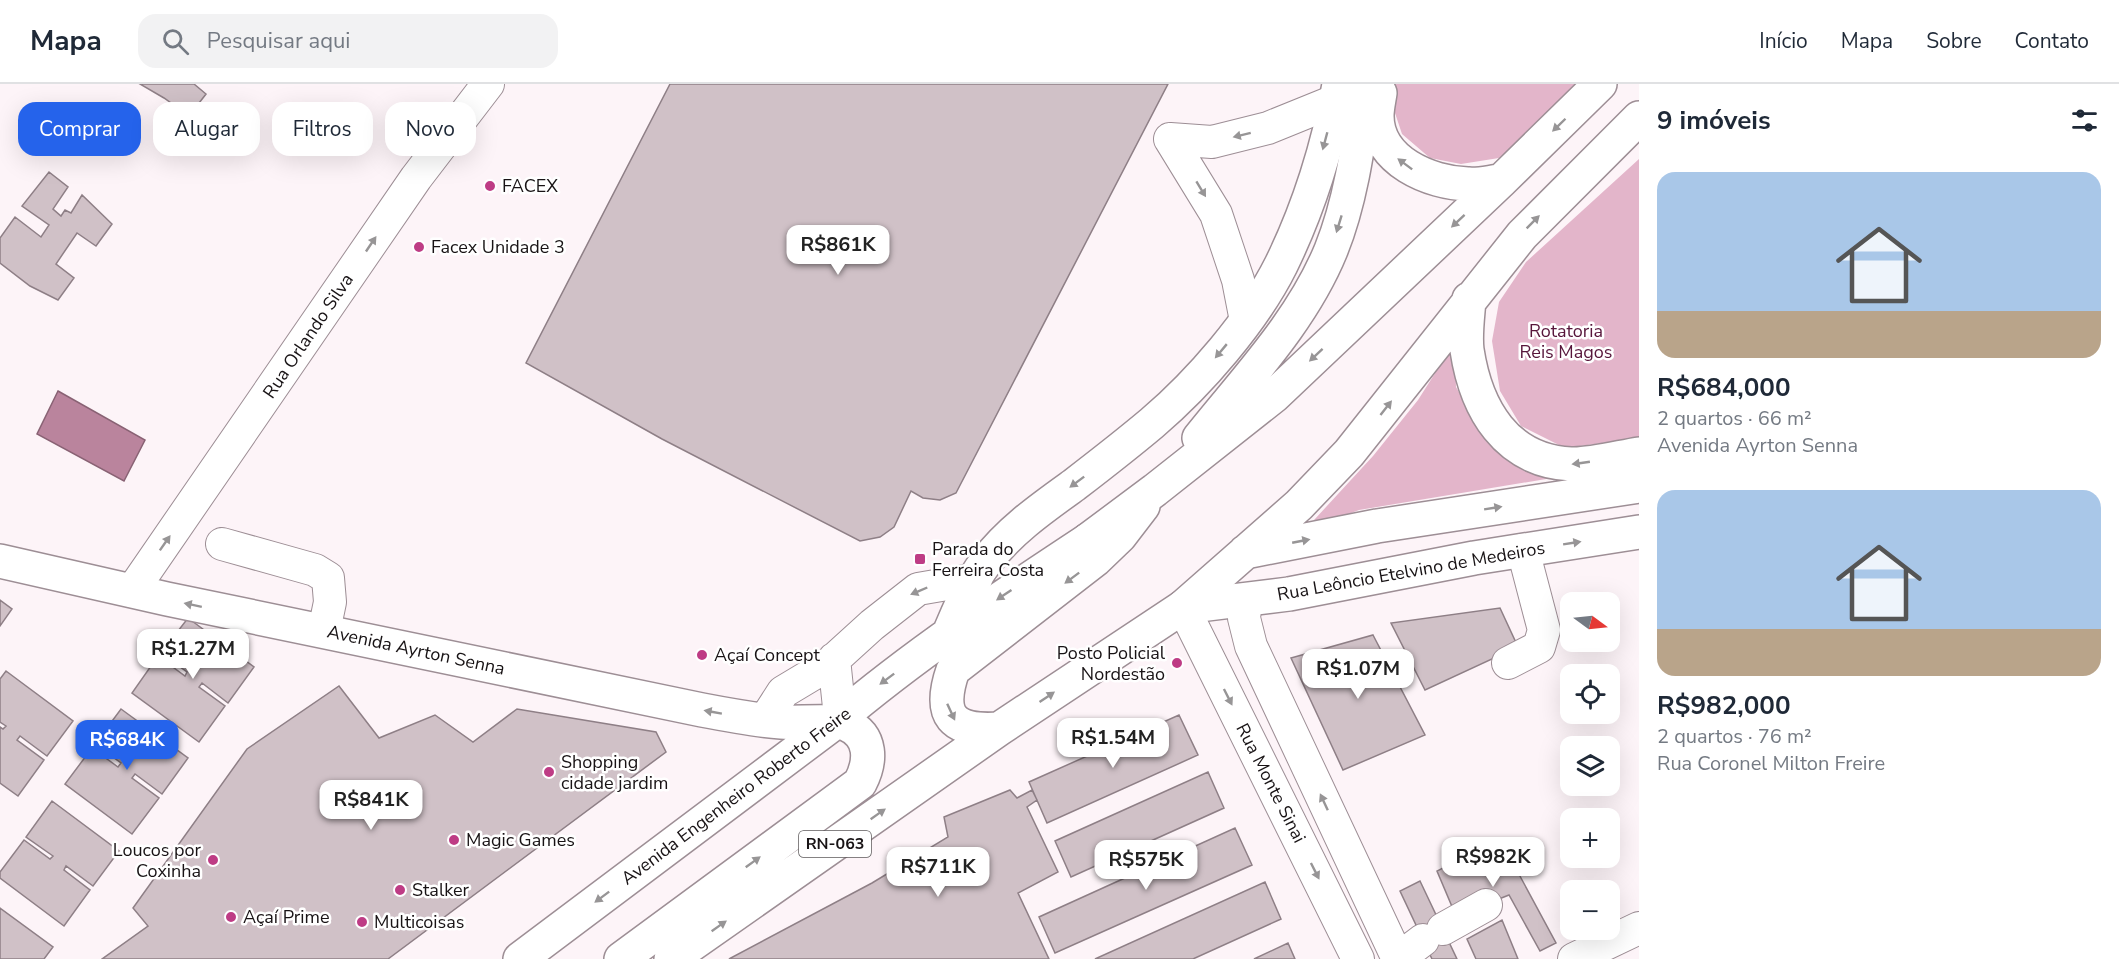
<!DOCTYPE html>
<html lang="pt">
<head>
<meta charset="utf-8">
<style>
  body { margin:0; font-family:"Nunito Sans",sans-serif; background:#f2f2f3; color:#1f2937; height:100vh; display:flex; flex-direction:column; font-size:22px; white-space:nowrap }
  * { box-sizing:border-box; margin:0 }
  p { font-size:20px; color:#747a83 }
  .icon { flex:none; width:33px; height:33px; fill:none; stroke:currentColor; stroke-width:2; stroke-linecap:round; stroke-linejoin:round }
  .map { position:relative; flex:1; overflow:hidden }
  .drawer { display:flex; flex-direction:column; background:#fff; width:480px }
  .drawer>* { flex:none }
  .hud { position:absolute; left:18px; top:18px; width:570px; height:54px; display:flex; gap:12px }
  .needle { width:39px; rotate:105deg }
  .buttons { position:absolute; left:1560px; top:508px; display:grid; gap:12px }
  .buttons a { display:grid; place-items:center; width:60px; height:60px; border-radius:12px; background:#fff; box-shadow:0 6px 24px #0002; font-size:30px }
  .price { position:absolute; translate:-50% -51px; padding:0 14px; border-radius:12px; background:#fff; color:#222; font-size:20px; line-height:39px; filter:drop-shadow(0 2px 3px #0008) }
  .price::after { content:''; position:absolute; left:50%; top:36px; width:18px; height:14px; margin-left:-9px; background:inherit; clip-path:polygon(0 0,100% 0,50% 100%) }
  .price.on { background:#2563eb; color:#fff }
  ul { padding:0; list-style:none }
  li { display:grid; align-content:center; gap:12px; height:318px; padding:0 18px }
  li span { display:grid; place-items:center; height:186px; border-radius:18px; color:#555 }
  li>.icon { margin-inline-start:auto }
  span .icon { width:108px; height:108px; fill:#fffc; stroke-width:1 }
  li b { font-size:26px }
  h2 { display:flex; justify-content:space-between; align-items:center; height:72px; padding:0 18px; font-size:26px }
  .tag { padding:0 21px; border-radius:18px; background:#fff; box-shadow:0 6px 24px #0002; font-size:21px; line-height:54px }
  .tag.on { background:#2563eb; color:#fff }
  header { display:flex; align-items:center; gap:36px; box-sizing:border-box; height:84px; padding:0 30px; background:#fff; border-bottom:2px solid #e0e1e3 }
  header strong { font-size:28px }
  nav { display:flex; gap:33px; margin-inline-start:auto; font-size:21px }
  .search { width:420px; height:54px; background:#f2f2f3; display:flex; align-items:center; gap:15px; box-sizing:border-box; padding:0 21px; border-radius:18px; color:#747a83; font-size:22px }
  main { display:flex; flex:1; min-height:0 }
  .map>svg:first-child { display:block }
  .green { fill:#e3b5ca }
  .water { fill:#ba849d; stroke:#896274; stroke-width:1.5 }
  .building { fill:#d0c1c7; stroke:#8e7f86; stroke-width:1.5 }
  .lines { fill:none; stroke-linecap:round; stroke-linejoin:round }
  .minor-casing { stroke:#9d8e95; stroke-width:34 }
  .major-casing { stroke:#9d8e95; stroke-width:36 }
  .highway-casing { stroke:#9d8e95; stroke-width:36 }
  .minor { stroke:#fff; stroke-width:32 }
  .major { stroke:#fff; stroke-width:33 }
  .highway { stroke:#fff; stroke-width:33 }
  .oneway { fill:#979596 }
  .poi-dot { fill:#be3c85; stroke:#fff; stroke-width:2 }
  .labels { text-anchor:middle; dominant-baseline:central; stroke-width:5; stroke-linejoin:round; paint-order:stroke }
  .shield { fill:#fff; stroke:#5d5a5b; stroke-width:1.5 }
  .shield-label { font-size:16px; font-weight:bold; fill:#181315 }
  .poi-label { font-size:18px; fill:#181315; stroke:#fff; text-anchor:start }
  .park-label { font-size:18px; fill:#57163b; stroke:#fff }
  .street-label { font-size:18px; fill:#181315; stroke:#fff }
</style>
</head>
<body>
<header>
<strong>Mapa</strong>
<div class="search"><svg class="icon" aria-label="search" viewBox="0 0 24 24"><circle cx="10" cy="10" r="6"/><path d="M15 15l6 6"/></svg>Pesquisar aqui</div>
<nav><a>Início</a><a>Mapa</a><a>Sobre</a><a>Contato</a></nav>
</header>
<main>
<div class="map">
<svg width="1639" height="875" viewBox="0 0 1639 875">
  <rect width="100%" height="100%" fill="#fdf4f8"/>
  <path class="green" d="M 1394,0 L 1582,0 L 1542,38 L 1499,74 L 1461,80 L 1430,74 L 1402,50 L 1392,20 Z
    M 1639,75 L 1639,354 L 1565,364 L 1521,342 L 1500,307 L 1492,257 L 1499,218 L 1526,178 Z
    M 1455,258 L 1456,303 L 1482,349 L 1558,393 L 1359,426 L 1303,448 L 1373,372 L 1418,316 Z"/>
  <path class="water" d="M 58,307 L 145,356 L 124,397 L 37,350 Z"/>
  <path class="building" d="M 140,0 L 194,0 L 206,10 L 189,32 L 164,14 Z
    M 670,0 L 1168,0 L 956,409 L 940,416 L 923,414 L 911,407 L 894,443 L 880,453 L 860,457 L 662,355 L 526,279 Z
    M 49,88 L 68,103 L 53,125 L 61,132 L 65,126 L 71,129 L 82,111 L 112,140 L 96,162 L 77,149 L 56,180 L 74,194 L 58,216 L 30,202 L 0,179 L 0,154 L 15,133 L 41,153 L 49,141 L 22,122 Z
    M 0,516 L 12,525 L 0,542 Z
    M 1500,524 L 1518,563 L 1425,606 L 1391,539 Z
    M 188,534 L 254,583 L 228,619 L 202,599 L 199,603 L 225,622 L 199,658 L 132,609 L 158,572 L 185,592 L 187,588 L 161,569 Z
    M 1373,551 L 1425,651 L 1343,686 L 1291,574 Z
    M 6,587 L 73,637 L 47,672 L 20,652 L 17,656 L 44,676 L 18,712 L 0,699 L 0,643 L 3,645 L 6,642 L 0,638 L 0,595 Z
    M 339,602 L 379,654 L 435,631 L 473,658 L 517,625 L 656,648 L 666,668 L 388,875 L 102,875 L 148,842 L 133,824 L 247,665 Z
    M 121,625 L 188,674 L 162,710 L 135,690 L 132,694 L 159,714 L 132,750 L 65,700 L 92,664 L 118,683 L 121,679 L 95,660 Z
    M 1179,631 L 1198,671 L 1047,739 L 1029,698 Z
    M 1208,688 L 1224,724 L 1071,793 L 1055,757 Z
    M 1010,706 L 1017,714 L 1032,706 L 1037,716 L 1027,723 L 1058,788 L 1018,809 L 1049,875 L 729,875 L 872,799 L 948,753 L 944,733 Z
    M 52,717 L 119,767 L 93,802 L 66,782 L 64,786 L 90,806 L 64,842 L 0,794 L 0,788 L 24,756 L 50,775 L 53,772 L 26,753 Z
    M 1235,744 L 1252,781 L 1055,869 L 1039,833 Z
    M 1500,755 L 1556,859 L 1540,867 L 1509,811 L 1456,832 L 1437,787 Z
    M 1420,797 L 1457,875 L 1432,875 L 1400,807 Z
    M 1265,798 L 1281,835 L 1193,875 L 1095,875 Z
    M 0,824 L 53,863 L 44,875 L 0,875 Z
    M 1502,836 L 1518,875 L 1476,875 L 1467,855 Z
    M 1288,859 L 1295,875 L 1254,875 Z"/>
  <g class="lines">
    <g class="minor-casing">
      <path id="minor" d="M 1170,55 L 1216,130 L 1238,196 L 1246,237
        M 1170,55 L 1212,58 L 1268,44 L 1337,16
        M 222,460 L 315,486 L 328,494 L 330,518 L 324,547
        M 132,507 L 416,94 L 488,0
        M 1246,516 L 1244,534 L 1251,562 L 1398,875
        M 1183,523 L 1358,875
        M 834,575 L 840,633
        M 1508,579 L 1539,563 L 1544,546 L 1523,466
        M 765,636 L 783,608 L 828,581 L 872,541 L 918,505 L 976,495
        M 1443,845 L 1486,821
        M 1398,875 L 1423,856
        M 1574,875 L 1639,844"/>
    </g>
    <g class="major-casing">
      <path id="major" d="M 0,477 L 167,515 L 702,626 C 728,631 754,636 781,638 C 795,639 836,636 846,640 C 873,652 871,678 860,699 L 621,875
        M 950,547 C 960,524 970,499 985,479 C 1009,447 1042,424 1074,401 C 1100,381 1127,360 1152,339 C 1199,299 1253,237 1281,181 C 1308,126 1329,61 1339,0
        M 999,645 C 952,648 937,632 953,586 L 1095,476 L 1120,452 L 1143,422
        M 520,875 L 834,639 C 915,570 1000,514 1088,456
        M 671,875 L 999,645 L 1183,523 L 1289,510 L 1474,474 L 1639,448"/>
    </g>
    <g class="highway-casing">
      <path id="highway" d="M 1380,9 C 1379,16 1377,24 1377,32 C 1377,77 1430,99 1468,100 C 1479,101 1490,98 1501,97
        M 1469,215 C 1468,231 1465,250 1467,266 C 1476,325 1506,377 1571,380 C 1589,381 1620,373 1639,370
        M 1199,354 C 1246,295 1302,237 1331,166 C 1352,114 1359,55 1367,0
        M 1088,456 L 1155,406 L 1274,312 L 1501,97 L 1600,0
        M 1245,468 L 1377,442 L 1639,402
        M 1183,523 L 1299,421 L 1349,369 L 1522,151 L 1639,34"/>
    </g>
    <use href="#minor" class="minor"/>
    <use href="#major" class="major"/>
    <use href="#highway" class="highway"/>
  </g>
  <defs><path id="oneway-solid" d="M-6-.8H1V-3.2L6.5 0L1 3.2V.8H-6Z" transform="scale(1.5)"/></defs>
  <g class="oneway">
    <use href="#oneway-solid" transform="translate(1559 41) rotate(136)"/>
    <use href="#oneway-solid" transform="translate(1242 51) rotate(166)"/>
    <use href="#oneway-solid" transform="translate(1325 57) rotate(105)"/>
    <use href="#oneway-solid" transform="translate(1405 80) rotate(-143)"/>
    <use href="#oneway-solid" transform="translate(1201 105) rotate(59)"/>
    <use href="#oneway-solid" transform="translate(1458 137) rotate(137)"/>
    <use href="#oneway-solid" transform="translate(1533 138) rotate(-45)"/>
    <use href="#oneway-solid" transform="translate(1339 140) rotate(107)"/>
    <use href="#oneway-solid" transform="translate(371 160) rotate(-56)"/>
    <use href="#oneway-solid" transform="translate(1221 267) rotate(130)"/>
    <use href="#oneway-solid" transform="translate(1316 271) rotate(137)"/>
    <use href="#oneway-solid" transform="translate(1386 324) rotate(-52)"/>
    <use href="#oneway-solid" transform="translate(1581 379) rotate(172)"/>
    <use href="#oneway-solid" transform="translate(1077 398) rotate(143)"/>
    <use href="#oneway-solid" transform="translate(1493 424) rotate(-9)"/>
    <use href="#oneway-solid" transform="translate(1301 457) rotate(-11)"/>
    <use href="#oneway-solid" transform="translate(165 459) rotate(-55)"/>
    <use href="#oneway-solid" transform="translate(1572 459) rotate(-9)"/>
    <use href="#oneway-solid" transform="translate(1072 494) rotate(143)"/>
    <use href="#oneway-solid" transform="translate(919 507) rotate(157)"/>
    <use href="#oneway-solid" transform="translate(1004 511) rotate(146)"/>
    <use href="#oneway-solid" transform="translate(193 521) rotate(-168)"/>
    <use href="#oneway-solid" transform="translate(887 595) rotate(143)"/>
    <use href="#oneway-solid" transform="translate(1047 613) rotate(-34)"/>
    <use href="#oneway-solid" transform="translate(1228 613) rotate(63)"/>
    <use href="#oneway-solid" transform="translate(713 628) rotate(-170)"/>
    <use href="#oneway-solid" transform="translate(951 628) rotate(65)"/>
    <use href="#oneway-solid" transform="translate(1324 718) rotate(-115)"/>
    <use href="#oneway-solid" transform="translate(878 730) rotate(-35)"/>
    <use href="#oneway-solid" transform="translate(753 778) rotate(-36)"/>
    <use href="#oneway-solid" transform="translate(1315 787) rotate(63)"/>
    <use href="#oneway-solid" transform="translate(602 813) rotate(143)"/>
    <use href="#oneway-solid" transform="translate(719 842) rotate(-35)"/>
  </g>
  <g class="poi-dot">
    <circle cx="490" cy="102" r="6"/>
    <circle cx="419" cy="163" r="6"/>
    <rect x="914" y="469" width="12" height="12" rx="3"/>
    <circle cx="702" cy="571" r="6"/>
    <circle cx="1177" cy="579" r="6"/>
    <circle cx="549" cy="688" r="6"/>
    <circle cx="454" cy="756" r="6"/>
    <circle cx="213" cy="776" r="6"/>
    <circle cx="400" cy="806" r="6"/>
    <circle cx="231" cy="833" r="6"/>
    <circle cx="362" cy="838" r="6"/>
  </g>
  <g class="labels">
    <rect class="shield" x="799" y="747" width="72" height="26" rx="4.5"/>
    <g class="shield-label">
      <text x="835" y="760">RN-063</text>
    </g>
    <g class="poi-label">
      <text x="502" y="102">FACEX</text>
      <text x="431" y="163">Facex Unidade 3</text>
      <text x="932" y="465">Parada do<tspan x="932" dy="21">Ferreira Costa</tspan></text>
      <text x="1165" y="569" text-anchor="end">Posto Policial<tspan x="1165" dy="21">Nordestão</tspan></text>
      <text x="714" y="571">Açaí Concept</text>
      <text x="561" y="678">Shopping<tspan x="561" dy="21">cidade jardim</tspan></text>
      <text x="466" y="756">Magic Games</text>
      <text x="201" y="766" text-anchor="end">Loucos por<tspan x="201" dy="21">Coxinha</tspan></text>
      <text x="412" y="806">Stalker</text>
      <text x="243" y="833">Açaí Prime</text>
      <text x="374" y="838">Multicoisas</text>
    </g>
    <g class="park-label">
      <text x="1566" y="247">Rotatoria<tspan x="1566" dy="21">Reis Magos</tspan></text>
    </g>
    <g class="street-label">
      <text transform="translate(308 252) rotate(-56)">Rua Orlando Silva</text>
      <text transform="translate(1411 487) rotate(-10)">Rua Leôncio Etelvino de Medeiros</text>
      <text transform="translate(416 566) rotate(12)">Avenida Ayrton Senna</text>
      <text transform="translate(1271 699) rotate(63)">Rua Monte Sinai</text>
      <text transform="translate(736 712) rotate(-37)">Avenida Engenheiro Roberto Freire</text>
    </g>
  </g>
</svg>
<div class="buttons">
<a><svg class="needle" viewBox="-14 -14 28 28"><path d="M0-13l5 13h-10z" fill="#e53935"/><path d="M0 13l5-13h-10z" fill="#747a83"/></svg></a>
<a><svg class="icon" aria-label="locate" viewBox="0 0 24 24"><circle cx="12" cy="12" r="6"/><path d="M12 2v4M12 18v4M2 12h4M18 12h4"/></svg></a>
<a><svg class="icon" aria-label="layers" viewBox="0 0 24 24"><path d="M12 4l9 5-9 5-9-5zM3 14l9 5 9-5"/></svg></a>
<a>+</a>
<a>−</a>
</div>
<b class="price" style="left:838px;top:192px">R$861K</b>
<b class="price" style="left:193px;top:596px">R$1.27M</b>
<b class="price" style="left:1358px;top:616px">R$1.07M</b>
<b class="price" style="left:1113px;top:685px">R$1.54M</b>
<b class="price on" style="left:127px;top:687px">R$684K</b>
<b class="price" style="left:371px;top:747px">R$841K</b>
<b class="price" style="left:1493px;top:804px">R$982K</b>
<b class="price" style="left:1146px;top:807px">R$575K</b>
<b class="price" style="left:938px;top:814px">R$711K</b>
<div class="hud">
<a class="tag on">Comprar</a>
<a class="tag">Alugar</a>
<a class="tag">Filtros</a>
<a class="tag">Novo</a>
</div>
</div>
<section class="drawer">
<h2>9 imóveis<svg class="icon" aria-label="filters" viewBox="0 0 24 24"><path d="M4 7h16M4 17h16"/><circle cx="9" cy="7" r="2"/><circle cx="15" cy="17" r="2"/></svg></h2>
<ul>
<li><span style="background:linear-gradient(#a9c7e8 75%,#b9a48a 0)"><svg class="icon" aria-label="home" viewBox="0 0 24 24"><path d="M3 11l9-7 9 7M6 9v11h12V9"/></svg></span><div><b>R$684,000</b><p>2 quartos · 66 m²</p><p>Avenida Ayrton Senna</p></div></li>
<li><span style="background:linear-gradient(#a9c7e8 75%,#b9a48a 0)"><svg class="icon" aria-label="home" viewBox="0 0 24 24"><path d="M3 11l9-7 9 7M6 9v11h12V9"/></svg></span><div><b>R$982,000</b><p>2 quartos · 76 m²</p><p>Rua Coronel Milton Freire</p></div></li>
</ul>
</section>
</main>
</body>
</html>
